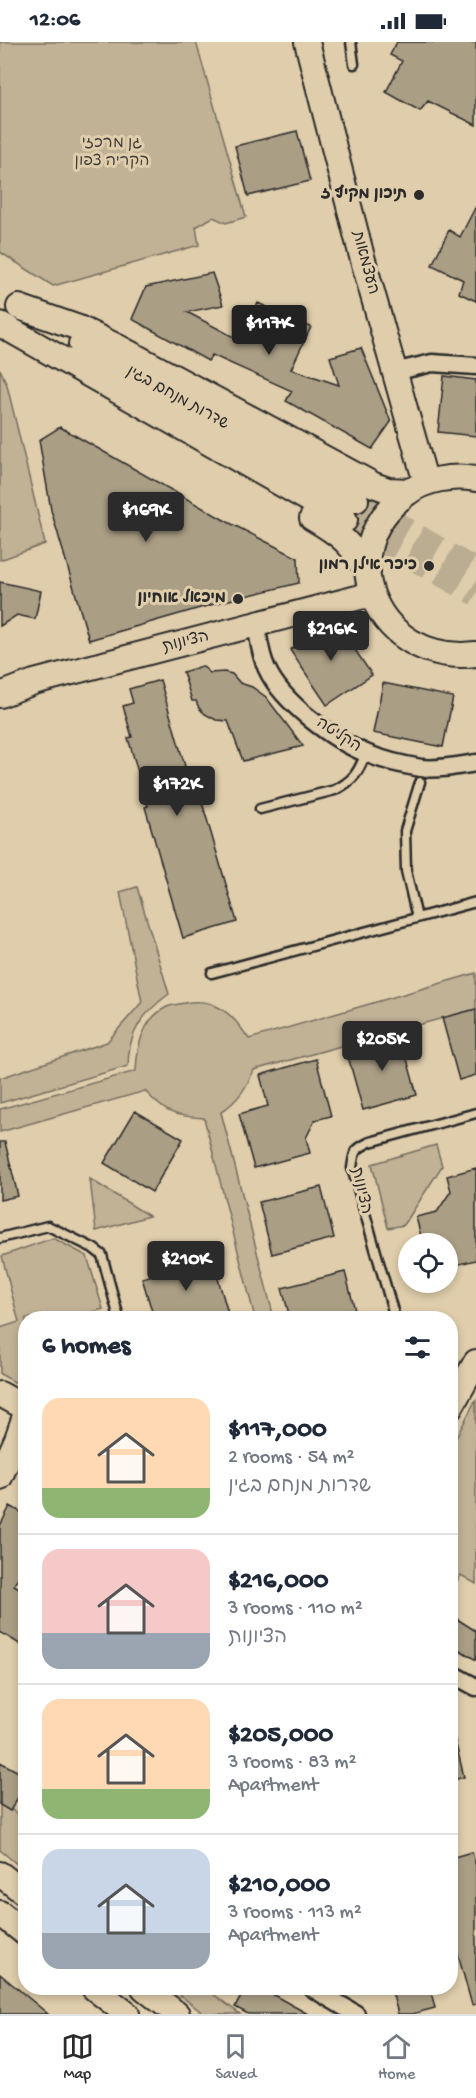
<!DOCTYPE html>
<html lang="en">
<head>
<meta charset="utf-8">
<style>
  body { margin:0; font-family:"Gochi Hand","Playpen Sans Hebrew",sans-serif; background:#f2f2f3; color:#1f2937; height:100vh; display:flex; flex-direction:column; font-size:22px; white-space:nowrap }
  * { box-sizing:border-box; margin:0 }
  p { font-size:20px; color:#747a83 }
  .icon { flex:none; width:33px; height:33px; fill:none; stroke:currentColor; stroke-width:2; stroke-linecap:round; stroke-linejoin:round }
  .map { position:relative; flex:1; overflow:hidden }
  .side { position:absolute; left:18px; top:1269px; width:440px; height:684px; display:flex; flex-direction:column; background:#fff; border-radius:24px; box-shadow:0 3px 9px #0003 }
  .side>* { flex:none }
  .tools { position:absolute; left:398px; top:1191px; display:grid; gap:12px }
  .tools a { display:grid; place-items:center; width:60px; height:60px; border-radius:50%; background:#fff; box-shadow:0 3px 9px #0003; font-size:30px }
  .price { position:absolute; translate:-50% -51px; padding:0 14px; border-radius:6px; background:#2b2b2b; color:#fff; font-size:20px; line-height:39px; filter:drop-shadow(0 2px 3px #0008) }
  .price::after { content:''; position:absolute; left:50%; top:36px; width:18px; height:14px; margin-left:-9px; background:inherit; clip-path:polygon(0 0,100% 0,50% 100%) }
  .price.on { background:#222; color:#fff }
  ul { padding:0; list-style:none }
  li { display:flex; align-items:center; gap:18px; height:150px; padding:0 24px }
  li+li { border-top:2px solid #e0e1e3 }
  li span { display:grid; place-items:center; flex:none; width:168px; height:120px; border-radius:18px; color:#555 }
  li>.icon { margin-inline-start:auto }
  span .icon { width:72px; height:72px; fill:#fffc; stroke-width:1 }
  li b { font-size:26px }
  h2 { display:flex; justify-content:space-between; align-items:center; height:72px; padding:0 24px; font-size:26px }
  .status { display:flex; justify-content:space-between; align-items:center; height:42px; padding:0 30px; background:#fff; direction:ltr }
  .status svg { height:16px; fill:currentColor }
  .menu { display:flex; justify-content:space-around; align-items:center; height:84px; border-top:2px solid #e0e1e3; background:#fff; font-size:16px; color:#747a83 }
  .menu a { display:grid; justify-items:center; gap:3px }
  .menu .on { color:#2b2b2b }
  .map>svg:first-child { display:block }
  .green { fill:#c1b296; stroke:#766e60; stroke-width:1.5 }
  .building { fill:#aa9e85; stroke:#2b2b2b; stroke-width:1.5 }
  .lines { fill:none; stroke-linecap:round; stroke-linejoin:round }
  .secondary-tunnel { stroke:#bbad91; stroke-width:24; stroke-dasharray:24 12; stroke-linecap:butt }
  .lane-casing { stroke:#2b2b2b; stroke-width:13 }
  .street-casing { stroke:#2b2b2b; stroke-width:21 }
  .secondary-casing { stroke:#2b2b2b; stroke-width:28 }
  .lane { stroke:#dfcdab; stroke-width:8 }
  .street { stroke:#dfcdab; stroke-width:16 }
  .secondary { stroke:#dfcdab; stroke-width:24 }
  .poi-dot { fill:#2b2b2b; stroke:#dfcdab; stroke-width:2 }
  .labels { text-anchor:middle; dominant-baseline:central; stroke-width:6; stroke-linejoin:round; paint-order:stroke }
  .park-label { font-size:16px; fill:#423f3b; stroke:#dfcdab }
  .poi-label { font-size:16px; font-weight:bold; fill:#2b2b2b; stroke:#dfcdab; text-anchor:end }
  .street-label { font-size:16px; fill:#2b2b2b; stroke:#dfcdab }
</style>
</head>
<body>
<div class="status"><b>12:06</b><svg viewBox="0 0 49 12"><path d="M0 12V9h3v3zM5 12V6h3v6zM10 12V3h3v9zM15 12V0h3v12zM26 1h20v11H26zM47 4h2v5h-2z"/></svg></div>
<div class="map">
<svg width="476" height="1972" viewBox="0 0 476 1972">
  <rect width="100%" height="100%" fill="#dfcdab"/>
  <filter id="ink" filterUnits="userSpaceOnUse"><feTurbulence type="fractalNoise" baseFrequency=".0167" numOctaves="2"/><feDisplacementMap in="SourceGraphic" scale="12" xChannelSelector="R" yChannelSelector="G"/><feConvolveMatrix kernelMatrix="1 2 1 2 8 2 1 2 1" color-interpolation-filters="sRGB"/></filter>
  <g filter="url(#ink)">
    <path class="green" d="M 0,0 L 196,0 L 246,175 L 226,181 L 213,175 L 196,185 L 199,203 L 53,244 L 0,210 Z
      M 0,327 L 7,343 L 45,502 L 0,518 Z
      M 137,845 L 169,952 C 143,971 128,990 128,1024 L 0,1061 L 0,1036 L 107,1000 L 142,960 L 120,850 Z
      M 476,931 L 476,967 L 254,1028 C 246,1046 238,1059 221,1070 L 274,1276 L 255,1276 L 204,1076 C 174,1074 166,1072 145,1049 L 0,1090 L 0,1067 L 136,1029 C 137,1005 142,977 167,965 C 172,963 179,962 185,961 C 194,959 208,959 216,964 C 231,971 240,984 249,997 Z
      M 436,1103 L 442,1124 L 404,1183 L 388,1186 L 372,1122 Z
      M 90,1137 L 149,1174 L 96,1189 Z
      M 53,1196 L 87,1214 L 103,1267 L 75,1276 L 26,1276 L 25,1346 L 0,1332 L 0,1286 L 19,1280 L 2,1214 Z
      M 476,1357 L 476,1542 L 461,1533 L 450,1550 L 450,1408 Z
      M 0,1761 L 25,1776 L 25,1829 L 0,1808 Z
      M 171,1946 L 205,1946 L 240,1972 L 204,1972 Z"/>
    <path class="building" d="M 397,0 L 476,0 L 476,83 L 428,59 L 420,69 L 386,50 L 402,19 L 390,13 Z
      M 297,89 L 310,139 L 248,154 L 235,104 Z
      M 476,164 L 476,259 L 459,251 L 463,238 L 432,223 L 449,188 L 460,195 Z
      M 212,231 L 223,263 L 187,270 L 241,299 L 258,261 L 311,285 L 291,327 L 339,343 L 330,315 L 361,306 L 391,380 L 372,407 L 286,359 L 292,349 L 212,313 L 208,319 L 132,277 L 146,245 Z
      M 444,334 L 476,338 L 476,394 L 438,390 Z
      M 60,385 L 226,479 L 298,516 L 299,541 L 221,560 L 89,598 L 51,468 L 39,398 Z
      M 0,540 L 41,549 L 35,577 L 17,573 L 0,584 Z
      M 335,578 L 372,633 L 327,663 L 290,608 Z
      M 202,624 L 210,631 L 224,630 L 232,632 L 240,641 L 252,645 L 266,655 L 303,704 L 243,719 L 228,679 L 216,678 L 205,672 L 199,666 L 196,659 L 192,659 L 183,630 Z
      M 160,638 L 193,752 L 199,750 L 237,880 L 183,896 L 145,765 L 148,764 L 128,696 L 132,695 L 123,664 L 133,661 L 129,647 Z
      M 383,641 L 453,655 L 443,705 L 373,691 Z
      M 476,967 L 476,1033 L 459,1038 L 442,976 Z
      M 400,992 L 417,1053 L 363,1068 L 346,1007 Z
      M 316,1017 L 331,1074 L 315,1078 L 306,1096 L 310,1111 L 254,1126 L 239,1072 L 268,1064 L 260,1033 Z
      M 135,1069 L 183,1097 L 152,1150 L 104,1121 Z
      M 0,1100 L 5,1100 L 18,1154 L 0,1158 Z
      M 476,1126 L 476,1218 L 447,1225 L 447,1202 L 423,1202 L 416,1175 L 437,1170 L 451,1149 L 447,1134 Z
      M 321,1145 L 334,1196 L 272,1212 L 259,1160 Z
      M 212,1216 L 228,1271 L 210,1276 L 154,1276 L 142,1236 Z
      M 345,1230 L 357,1276 L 290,1276 L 282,1246 Z
      M 10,1464 L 26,1473 L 26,1522 L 14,1543 L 26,1550 L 26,1606 L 0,1590 L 0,1484 Z
      M 457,1577 L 476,1589 L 476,1618 L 450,1602 L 450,1588 Z
      M 450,1698 L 455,1698 L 464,1735 L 450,1739 Z
      M 0,1720 L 26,1734 L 26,1742 L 10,1769 L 0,1763 Z
      M 472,1810 L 476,1824 L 476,1962 L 472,1963 L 450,1884 L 450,1816 Z
      M 0,1932 L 48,1972 L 0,1972 Z
      M 246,1946 L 261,1946 L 308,1972 L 248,1972 L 235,1965 Z
      M 391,1946 L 430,1946 L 435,1966 L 412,1972 L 398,1972 Z"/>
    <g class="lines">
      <path class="secondary-tunnel" d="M 356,458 L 476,529
        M 345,478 L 476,552"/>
      <g class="lane-casing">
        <path id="lane" d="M 351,0 L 354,22
          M 260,767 L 335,748 C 354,738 358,731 366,711
          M 417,876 L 406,829 L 405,789 L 420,740
          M 212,931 L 476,860
          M 0,1196 L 48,1184 L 93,1206 L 102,1213 L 119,1276
          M 395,1276 L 352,1126 C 354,1109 355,1107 370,1100 L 476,1071
          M 450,1333 L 463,1342"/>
      </g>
      <g class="street-casing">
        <path id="street" d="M 394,330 L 432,321 L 476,324
          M 256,582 C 259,597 260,613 267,627 C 282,660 334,699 368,712 C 385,719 403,723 421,726 C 439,728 458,724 476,721
          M 450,1631 L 476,1645
          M 312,1946 L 356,1972"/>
      </g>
      <g class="secondary-casing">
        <path id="secondary" d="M 307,0 L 361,211 L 426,441
          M 19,265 L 79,286 L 120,306 L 374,443 L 388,448 L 409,449
          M 0,282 L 345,478
          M 81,302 L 356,458
          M 476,437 C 452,433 425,437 406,452 C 327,511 378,624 476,612
          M 312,476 C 341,493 351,501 368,530
          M 0,653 L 34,640 L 372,552
          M 0,1352 L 26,1366
          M 450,1366 L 476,1320
          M 0,1435 L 17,1397 L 26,1371
          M 0,1832 L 26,1852
          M 0,1871 L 26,1892
          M 94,1946 L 127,1972
          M 144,1946 L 177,1972"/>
      </g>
      <use href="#lane" class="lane"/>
      <use href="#street" class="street"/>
      <use href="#secondary" class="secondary"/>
    </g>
  </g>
  <g class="poi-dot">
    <circle cx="419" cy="153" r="6"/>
    <circle cx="429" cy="524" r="6"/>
    <circle cx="238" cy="557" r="6"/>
  </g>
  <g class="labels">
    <g class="park-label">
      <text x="112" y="102">גן מרכזי<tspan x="112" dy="18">הקריה צפון</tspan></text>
    </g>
    <g class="poi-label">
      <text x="407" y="153">תיכון מקיף ז</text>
      <text x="417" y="524">כיכר אילן רמון</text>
      <text x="226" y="557">מיכאל אוחיון</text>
    </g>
    <g class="street-label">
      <text transform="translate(364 221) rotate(75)">העצמאות</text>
      <text transform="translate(177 357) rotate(29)">שדרות מנחם בגין</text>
      <text transform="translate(186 601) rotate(-14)">הציונות</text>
      <text transform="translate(338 694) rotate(33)">הקליטה</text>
      <text transform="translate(360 1149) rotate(77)">הציונות</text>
    </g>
  </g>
</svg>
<div class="tools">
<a><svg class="icon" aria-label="locate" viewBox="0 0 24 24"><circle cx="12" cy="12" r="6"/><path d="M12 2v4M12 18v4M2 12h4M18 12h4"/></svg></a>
</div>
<b class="price on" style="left:269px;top:314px">$117K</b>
<b class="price" style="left:146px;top:501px">$169K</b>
<b class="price" style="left:331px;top:620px">$216K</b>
<b class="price" style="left:177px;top:775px">$172K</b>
<b class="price" style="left:382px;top:1030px">$205K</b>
<b class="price" style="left:186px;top:1250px">$210K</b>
<section class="side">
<h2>6 homes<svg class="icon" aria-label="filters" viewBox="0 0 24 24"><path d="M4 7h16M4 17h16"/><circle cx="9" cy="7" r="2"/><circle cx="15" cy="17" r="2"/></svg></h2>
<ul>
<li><span style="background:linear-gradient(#ffd9b3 75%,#8fb573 0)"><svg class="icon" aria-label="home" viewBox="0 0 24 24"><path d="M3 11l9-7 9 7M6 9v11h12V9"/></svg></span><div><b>$117,000</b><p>2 rooms · 54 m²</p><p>שדרות מנחם בגין</p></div></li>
<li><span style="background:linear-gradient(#f6c9c9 70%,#9aa5b1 0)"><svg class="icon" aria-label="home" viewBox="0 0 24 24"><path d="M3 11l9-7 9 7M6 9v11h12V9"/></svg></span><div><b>$216,000</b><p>3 rooms · 110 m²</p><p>הציונות</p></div></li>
<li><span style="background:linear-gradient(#ffd9b3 75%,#8fb573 0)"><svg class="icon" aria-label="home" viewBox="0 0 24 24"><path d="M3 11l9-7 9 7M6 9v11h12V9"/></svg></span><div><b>$205,000</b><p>3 rooms · 83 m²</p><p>Apartment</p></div></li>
<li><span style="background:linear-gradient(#c9d6e8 70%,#9aa5b1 0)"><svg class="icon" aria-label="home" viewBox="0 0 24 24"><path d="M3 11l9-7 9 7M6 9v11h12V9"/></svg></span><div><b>$210,000</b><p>3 rooms · 113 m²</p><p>Apartment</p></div></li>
</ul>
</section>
</div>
<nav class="menu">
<a class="on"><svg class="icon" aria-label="map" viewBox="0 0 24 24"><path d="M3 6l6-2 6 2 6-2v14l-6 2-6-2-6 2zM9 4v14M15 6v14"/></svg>Map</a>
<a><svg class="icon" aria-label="saved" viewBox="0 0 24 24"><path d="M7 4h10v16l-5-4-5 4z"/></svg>Saved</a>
<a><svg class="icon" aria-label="home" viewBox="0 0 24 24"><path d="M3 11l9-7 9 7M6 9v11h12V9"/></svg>Home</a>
</nav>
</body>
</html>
